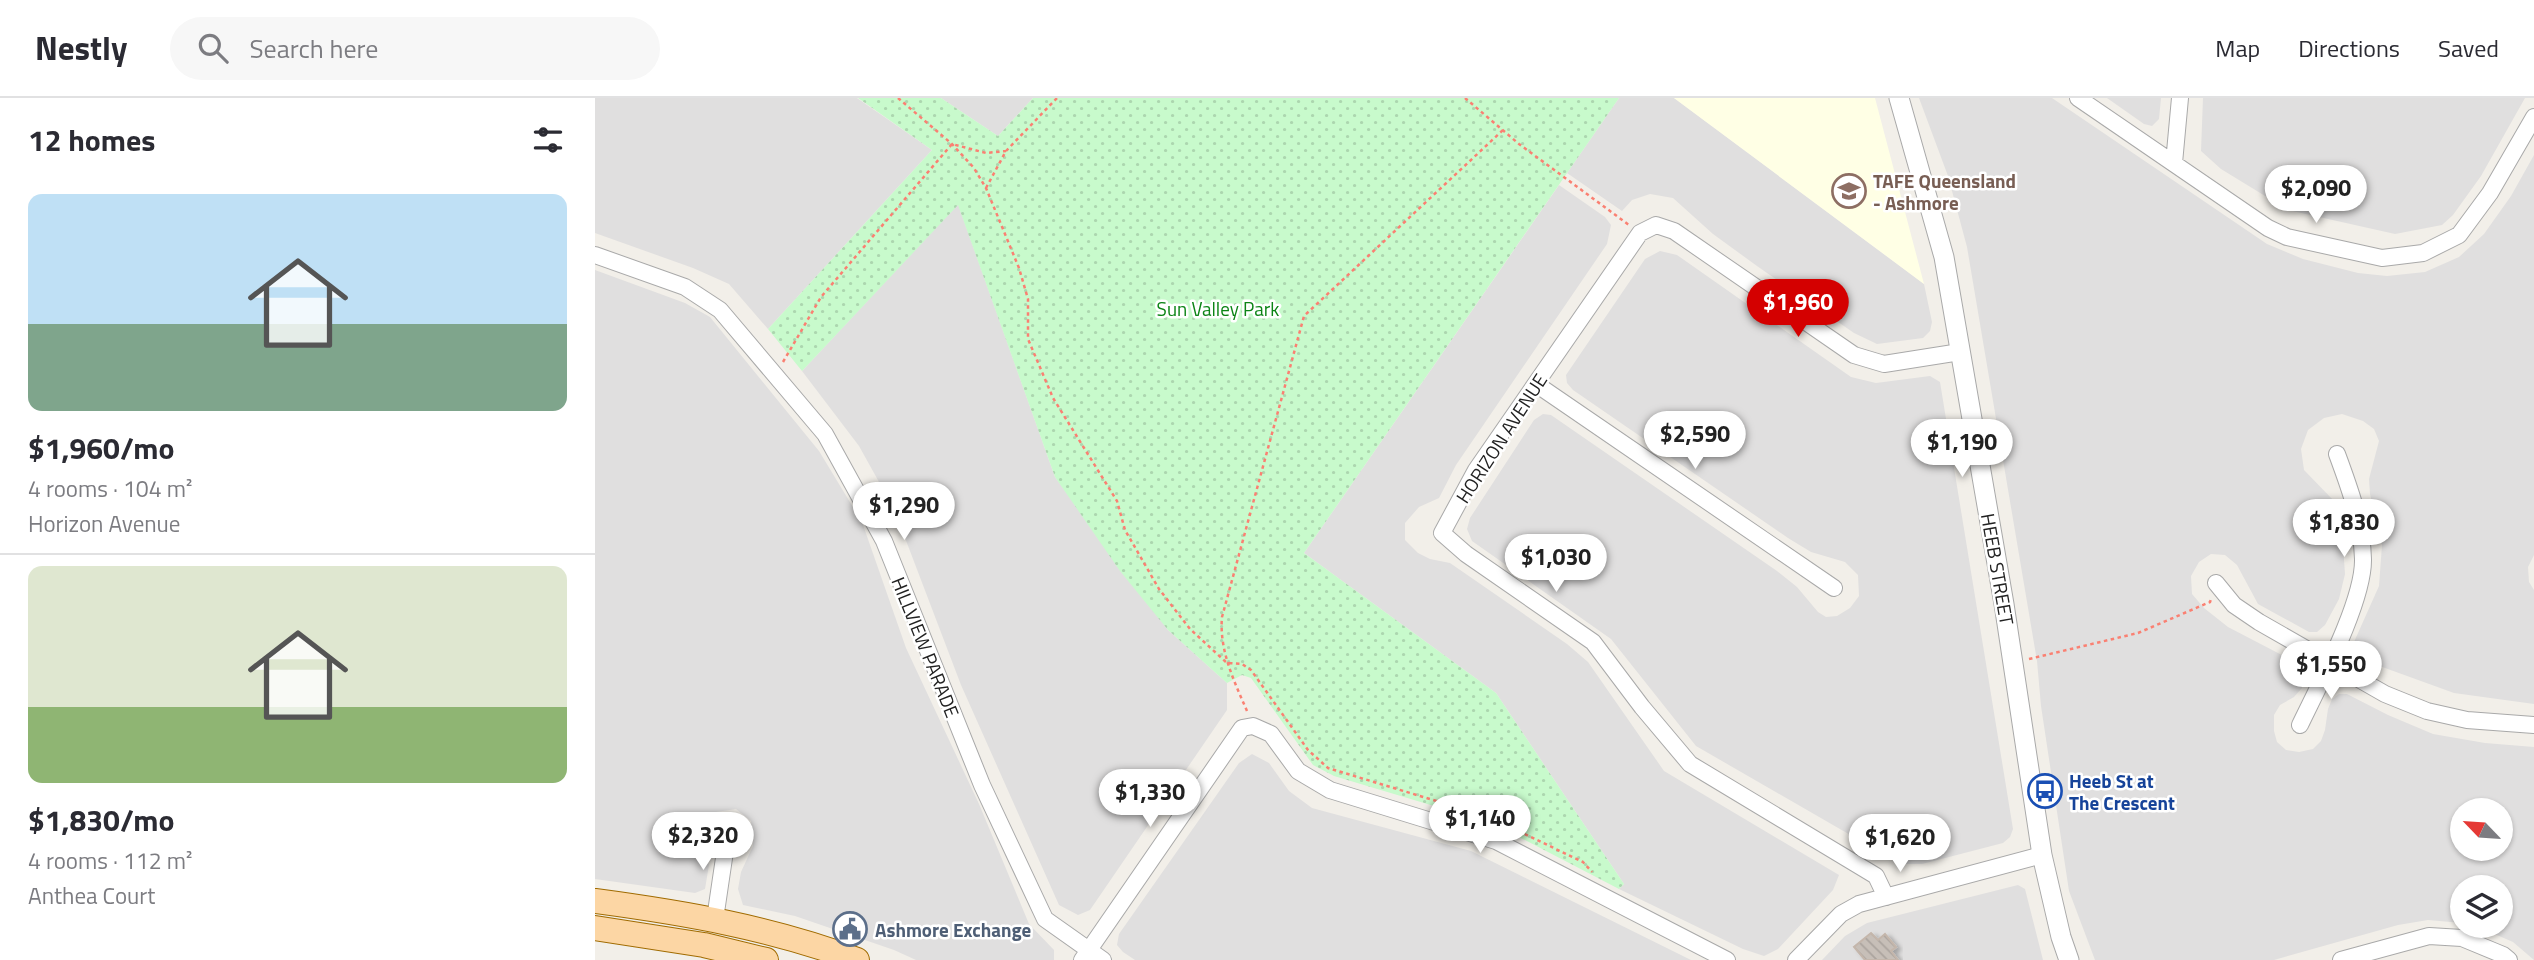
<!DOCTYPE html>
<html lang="en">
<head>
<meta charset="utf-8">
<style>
  body { margin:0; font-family:"Titillium Web",sans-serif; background:#f7f7f7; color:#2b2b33; height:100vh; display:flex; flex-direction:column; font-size:26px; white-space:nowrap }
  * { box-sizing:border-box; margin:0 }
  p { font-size:23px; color:#7c7c81 }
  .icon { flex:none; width:38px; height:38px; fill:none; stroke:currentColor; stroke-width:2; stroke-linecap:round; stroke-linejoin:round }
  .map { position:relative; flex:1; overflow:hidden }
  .sheet { display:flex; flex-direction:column; background:#fff; width:595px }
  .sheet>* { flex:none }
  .needle { width:46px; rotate:295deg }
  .buttons { position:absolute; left:1855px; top:700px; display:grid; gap:14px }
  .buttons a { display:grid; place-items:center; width:63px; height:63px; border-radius:50%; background:#fff; box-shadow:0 2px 5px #0004; font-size:35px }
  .price { position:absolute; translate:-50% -60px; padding:0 16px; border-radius:24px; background:#fff; color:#222; font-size:23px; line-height:46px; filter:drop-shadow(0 2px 4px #0008) }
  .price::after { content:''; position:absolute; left:50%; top:42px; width:21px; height:16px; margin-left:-10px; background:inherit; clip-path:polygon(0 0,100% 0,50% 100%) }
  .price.current { background:#d40000; color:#fff }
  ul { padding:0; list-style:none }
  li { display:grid; align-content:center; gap:14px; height:371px; padding:0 28px }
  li+li { border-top:2px solid #e1e1e2 }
  li span { display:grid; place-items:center; height:217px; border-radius:14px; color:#555 }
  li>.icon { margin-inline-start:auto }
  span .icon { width:126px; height:126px; fill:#fffc; stroke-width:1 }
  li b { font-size:30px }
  h2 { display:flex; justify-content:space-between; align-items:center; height:84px; padding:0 28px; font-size:30px }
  header { display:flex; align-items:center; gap:42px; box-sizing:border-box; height:98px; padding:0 35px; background:#fff; border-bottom:2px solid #e1e1e2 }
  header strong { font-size:33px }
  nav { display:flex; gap:38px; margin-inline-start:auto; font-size:24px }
  .search { width:490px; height:63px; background:#f7f7f7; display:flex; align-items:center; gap:18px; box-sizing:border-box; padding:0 24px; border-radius:38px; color:#7c7c81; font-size:26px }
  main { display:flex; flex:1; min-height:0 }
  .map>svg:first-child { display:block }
  .residential { fill:#e0dfdf; fill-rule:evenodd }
  .education { fill:#ffffe5 }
  .park { fill:url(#park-dots) }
  .building { fill:url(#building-back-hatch); stroke:#c4b6ab; stroke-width:2; filter:url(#shadow) }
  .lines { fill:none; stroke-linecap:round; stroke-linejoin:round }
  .minor-casing { stroke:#a9a9a9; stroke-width:18 }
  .tertiary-casing { stroke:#a9a9a9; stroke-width:21 }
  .primary-casing { stroke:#a06b00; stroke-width:26 }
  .path { stroke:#fa8072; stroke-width:2.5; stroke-dasharray:3.5 3.5; stroke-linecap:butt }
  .minor { stroke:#fff; stroke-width:16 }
  .tertiary { stroke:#fff; stroke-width:19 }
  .primary { stroke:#fcd6a4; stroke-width:24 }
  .labels { text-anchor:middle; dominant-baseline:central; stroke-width:5; stroke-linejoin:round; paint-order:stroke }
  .education-label { font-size:19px; font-weight:bold; fill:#785e54; stroke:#fff; text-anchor:start }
  .park-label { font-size:19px; fill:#0c8416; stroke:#fff }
  .street-label { font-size:19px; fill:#222; stroke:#fff }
  .transit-label { font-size:19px; font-weight:bold; fill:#164399; stroke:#fff; text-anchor:start }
  .service-label { font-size:19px; font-weight:bold; fill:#4e5e75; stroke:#fff; text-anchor:start }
</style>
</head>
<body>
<header>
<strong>Nestly</strong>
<div class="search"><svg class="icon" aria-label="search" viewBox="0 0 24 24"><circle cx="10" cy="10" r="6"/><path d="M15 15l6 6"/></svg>Search here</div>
<nav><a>Map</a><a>Directions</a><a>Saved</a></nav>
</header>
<main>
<section class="sheet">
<h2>12 homes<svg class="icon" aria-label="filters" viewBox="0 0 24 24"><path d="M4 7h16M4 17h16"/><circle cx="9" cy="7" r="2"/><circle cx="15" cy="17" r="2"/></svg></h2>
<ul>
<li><span style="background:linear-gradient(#bfe0f5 60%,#7fa58c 0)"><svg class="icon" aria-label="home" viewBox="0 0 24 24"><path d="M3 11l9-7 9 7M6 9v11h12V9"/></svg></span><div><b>$1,960/mo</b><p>4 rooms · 104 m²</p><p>Horizon Avenue</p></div></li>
<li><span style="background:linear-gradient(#dfe7d0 65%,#8fb573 0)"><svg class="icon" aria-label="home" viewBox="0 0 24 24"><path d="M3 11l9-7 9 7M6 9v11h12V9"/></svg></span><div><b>$1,830/mo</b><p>4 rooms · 112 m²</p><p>Anthea Court</p></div></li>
</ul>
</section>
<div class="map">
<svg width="1939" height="862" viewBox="0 0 1939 862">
  <defs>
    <pattern id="park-dots" width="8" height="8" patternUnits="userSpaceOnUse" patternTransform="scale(1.75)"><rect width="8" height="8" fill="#c8facc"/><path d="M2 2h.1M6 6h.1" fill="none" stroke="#acd6af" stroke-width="1.8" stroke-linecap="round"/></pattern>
    <pattern id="building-back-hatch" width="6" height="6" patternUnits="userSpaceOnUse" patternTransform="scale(1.75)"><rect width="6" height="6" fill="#c7bfb8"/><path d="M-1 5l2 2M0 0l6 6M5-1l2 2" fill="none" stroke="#aba49e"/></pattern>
    <filter id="shadow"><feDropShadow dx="4.5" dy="2.5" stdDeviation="2" flood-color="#0004"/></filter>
  </defs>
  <rect width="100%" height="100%" fill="#f2efe9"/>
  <path class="residential" d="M 0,0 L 262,0 L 337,52 L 173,231 L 134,186 L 98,170 L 0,135 Z
    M 346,0 L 438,0 L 403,38 Z
    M 1024,0 L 1079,0 L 1329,186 L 1337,224 L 1335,233 L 1328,240 L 1282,246 L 1259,235 L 1162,168 L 1118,136 L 1078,100 L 1055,96 L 1037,102 L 1027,113 L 972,75 Z
    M 1324,0 L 1457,0 L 1672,146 L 1708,161 L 1763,175 L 1792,178 L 1830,174 L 1864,159 L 1889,136 L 1916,98 L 1939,57 L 1939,457 L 1933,469 L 1934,484 L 1939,492 L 1939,606 L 1859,595 L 1779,566 L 1766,559 L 1760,551 L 1759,544 L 1784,488 L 1787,447 L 1775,396 L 1774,381 L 1784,343 L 1779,331 L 1768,323 L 1747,316 L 1729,320 L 1713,332 L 1706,351 L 1709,372 L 1741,405 L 1747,433 L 1750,476 L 1744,501 L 1730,527 L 1722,534 L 1714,534 L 1663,506 L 1642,467 L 1630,457 L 1616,456 L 1604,464 L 1596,478 L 1597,496 L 1609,510 L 1633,529 L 1700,564 L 1707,571 L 1710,579 L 1707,590 L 1699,599 L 1685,607 L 1679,617 L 1679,633 L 1682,644 L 1691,652 L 1704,654 L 1718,651 L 1726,643 L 1730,632 L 1733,611 L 1737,601 L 1744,596 L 1752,596 L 1793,617 L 1838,636 L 1890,645 L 1939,649 L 1939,862 L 1918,844 L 1881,828 L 1906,828 L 1906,789 L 1867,789 L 1867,825 L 1833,822 L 1803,827 L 1679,862 L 1500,862 L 1474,793 L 1446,608 L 1442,563 L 1372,149 L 1353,78 ZM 1867,712 L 1906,712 L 1906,751 L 1867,751 Z
    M 1512,0 L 1566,0 L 1564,21 L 1557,28 L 1549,26 Z
    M 1608,0 L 1930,0 L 1886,78 L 1858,117 L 1847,127 L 1800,136 L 1693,112 L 1626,71 L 1606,53 Z
    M 964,87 L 1010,119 L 1016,127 L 1012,146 L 861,367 L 844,400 L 824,409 L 810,425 L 810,442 L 823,455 L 835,461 L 855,465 L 972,546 L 993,564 L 1069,673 L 1244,777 L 1238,792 L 1183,851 L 1169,858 L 1148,851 L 1024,791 L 1029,786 L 901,595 L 709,455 Z
    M 363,106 L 460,379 L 573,532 L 632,585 L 632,612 L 495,812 L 483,817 L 464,807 L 366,587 L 299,411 L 264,348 L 207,273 Z
    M 1065,153 L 1082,157 L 1256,279 L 1281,285 L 1335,278 L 1345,284 L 1418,731 L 1415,739 L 1408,745 L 1327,766 L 1309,766 L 1283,753 L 1101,648 L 1016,541 L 877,443 L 872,431 L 875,420 L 939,322 L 948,316 L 956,317 L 1182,473 L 1202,489 L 1223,514 L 1231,519 L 1242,518 L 1255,510 L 1264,498 L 1263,477 L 1250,464 L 1216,454 L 1193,440 L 978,292 L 972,285 L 971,277 L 1050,161 Z
    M 0,172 L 90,205 L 115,219 L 224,353 L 267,424 L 311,550 L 384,706 L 434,826 L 459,852 L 459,862 L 321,862 L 299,852 L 200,818 L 148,807 L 143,791 L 146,774 L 158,748 L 156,723 L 141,711 L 121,714 L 108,729 L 105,747 L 114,767 L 110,791 L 100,795 L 0,781 Z
    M 657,656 L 674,665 L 694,693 L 717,710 L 876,753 L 1096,862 L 540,862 L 528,854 L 522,847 L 524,836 L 644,665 Z
    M 1423,787 L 1430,791 L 1448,862 L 1227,862 L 1250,838 L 1272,825 Z"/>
  <path class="education" d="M 1079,0 L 1280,0 L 1329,186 Z"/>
  <path class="park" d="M 263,0 L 346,0 L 403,38 L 438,0 L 1024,0 L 709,455 L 901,595 L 1029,786 L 1024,791 L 899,726 L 739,678 L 718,667 L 656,580 L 647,577 L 632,585 L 573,532 L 525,473 L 460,379 L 363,107 L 207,273 L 173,231 L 337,52 Z"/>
  <path class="building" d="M 1276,835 L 1283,842 L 1290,836 L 1301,849 L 1296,853 L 1303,862 L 1270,862 L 1259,849 Z"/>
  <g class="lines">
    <g class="minor-casing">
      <path id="minor" d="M 1483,0 L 1673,130 L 1692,139 L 1787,160 L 1828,155 L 1864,137 L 1895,95 L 1939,19
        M 1579,65 L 1585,0
        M 0,157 L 90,189 L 125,212 L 230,336 L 289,443 L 387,687 L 450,821 L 508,862
        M 941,286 L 1239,490
        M 1621,485 L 1639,507 L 1664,524 L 1790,596 L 1832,613 L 1872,622 L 1939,627
        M 1705,627 C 1724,587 1769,503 1768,461 C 1767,424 1755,391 1742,356
        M 1291,799 L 1281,778 L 1095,666 L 1047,609 L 998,544 L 871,456 L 847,435 L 881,372 L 1045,135 L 1061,127 L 1079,133 L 1259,257 L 1289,266 L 1365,254
        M 120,821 L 133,733
        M 487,862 L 647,630 L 658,628 L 676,636 L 703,673 L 735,692 L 901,743 L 1132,862
        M 1201,862 L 1246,816 L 1264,806 L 1447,757
        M 1746,862 L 1834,838 L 1867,840 L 1908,857 L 1914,862"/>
    </g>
    <g class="tertiary-casing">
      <path id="tertiary" d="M 1304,0 L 1349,159 L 1409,506 L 1447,757 L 1466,839 L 1474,862"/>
    </g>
    <g class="primary-casing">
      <path id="primary" d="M 0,803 C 90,815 177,830 262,862
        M 0,830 L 109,847 L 171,862"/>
    </g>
    <path class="path" d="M 303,0 L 357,46 L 379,70 L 391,90 L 424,170 L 433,201 L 433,241 L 458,300 L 522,403 L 530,432 L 564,491 L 595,531 L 632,565 L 647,566 L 656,572 L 713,652 L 733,670 L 894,719 L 988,764 L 997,774
      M 870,0 L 924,46 L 1034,127
      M 391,90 L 411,53 L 462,0
      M 188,264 L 226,199 L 357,46 L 391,55 L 411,53
      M 1434,561 L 1543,535 L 1615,504 L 1616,501
      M 652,613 C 639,583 624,552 627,519 L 709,218 L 908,32"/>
    <use href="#minor" class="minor"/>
    <use href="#tertiary" class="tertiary"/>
    <use href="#primary" class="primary"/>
  </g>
  <defs>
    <g id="university-ring" transform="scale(1.75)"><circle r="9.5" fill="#fff" stroke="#8d6e63" stroke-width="1.5"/><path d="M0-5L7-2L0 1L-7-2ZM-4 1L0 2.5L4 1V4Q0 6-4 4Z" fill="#8d6e63"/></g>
    <g id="bus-ring" transform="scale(1.75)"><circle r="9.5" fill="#fff" stroke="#1a4fb4" stroke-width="1.5"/><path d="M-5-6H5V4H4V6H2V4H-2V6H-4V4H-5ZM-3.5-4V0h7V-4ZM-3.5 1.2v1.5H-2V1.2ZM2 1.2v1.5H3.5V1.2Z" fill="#1a4fb4"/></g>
    <g id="civic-ring" transform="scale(1.75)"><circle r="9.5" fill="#fff" stroke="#5c6f8a" stroke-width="1.5"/><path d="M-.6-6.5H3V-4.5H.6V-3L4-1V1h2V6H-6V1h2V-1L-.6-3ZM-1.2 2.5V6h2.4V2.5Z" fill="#5c6f8a"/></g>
  </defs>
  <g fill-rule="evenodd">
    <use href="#university-ring" x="1254" y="93"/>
    <use href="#bus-ring" x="1450" y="693"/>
    <use href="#civic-ring" x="255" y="831"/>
  </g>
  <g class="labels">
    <g class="education-label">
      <text x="1278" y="82">TAFE Queensland<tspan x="1278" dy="22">- Ashmore</tspan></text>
    </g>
    <g class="park-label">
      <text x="623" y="210">Sun Valley Park</text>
    </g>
    <g class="street-label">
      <text transform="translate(906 340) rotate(-57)">HORIZON AVENUE</text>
      <text transform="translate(1403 471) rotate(80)">HEEB STREET</text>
      <text transform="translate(331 549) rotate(68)">HILLVIEW PARADE</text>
    </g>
    <g class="transit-label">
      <text x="1474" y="682">Heeb St at<tspan x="1474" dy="22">The Crescent</tspan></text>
    </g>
    <g class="service-label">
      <text x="280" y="831">Ashmore Exchange</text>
    </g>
  </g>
</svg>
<div class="buttons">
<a><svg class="needle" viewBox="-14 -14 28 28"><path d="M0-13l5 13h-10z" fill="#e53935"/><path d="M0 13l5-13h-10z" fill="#7c7c81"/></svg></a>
<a><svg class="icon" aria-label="layers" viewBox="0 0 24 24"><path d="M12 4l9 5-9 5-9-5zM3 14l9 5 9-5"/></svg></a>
</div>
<b class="price" style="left:1721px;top:127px">$2,090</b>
<b class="price current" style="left:1203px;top:241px">$1,960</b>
<b class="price" style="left:1100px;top:373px">$2,590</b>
<b class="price" style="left:1367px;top:381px">$1,190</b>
<b class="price" style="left:309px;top:444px">$1,290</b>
<b class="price" style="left:1749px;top:461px">$1,830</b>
<b class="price" style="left:961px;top:496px">$1,030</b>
<b class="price" style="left:1736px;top:603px">$1,550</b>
<b class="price" style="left:555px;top:731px">$1,330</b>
<b class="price" style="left:885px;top:757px">$1,140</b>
<b class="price" style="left:108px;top:774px">$2,320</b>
<b class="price" style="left:1305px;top:776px">$1,620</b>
</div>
</main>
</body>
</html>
